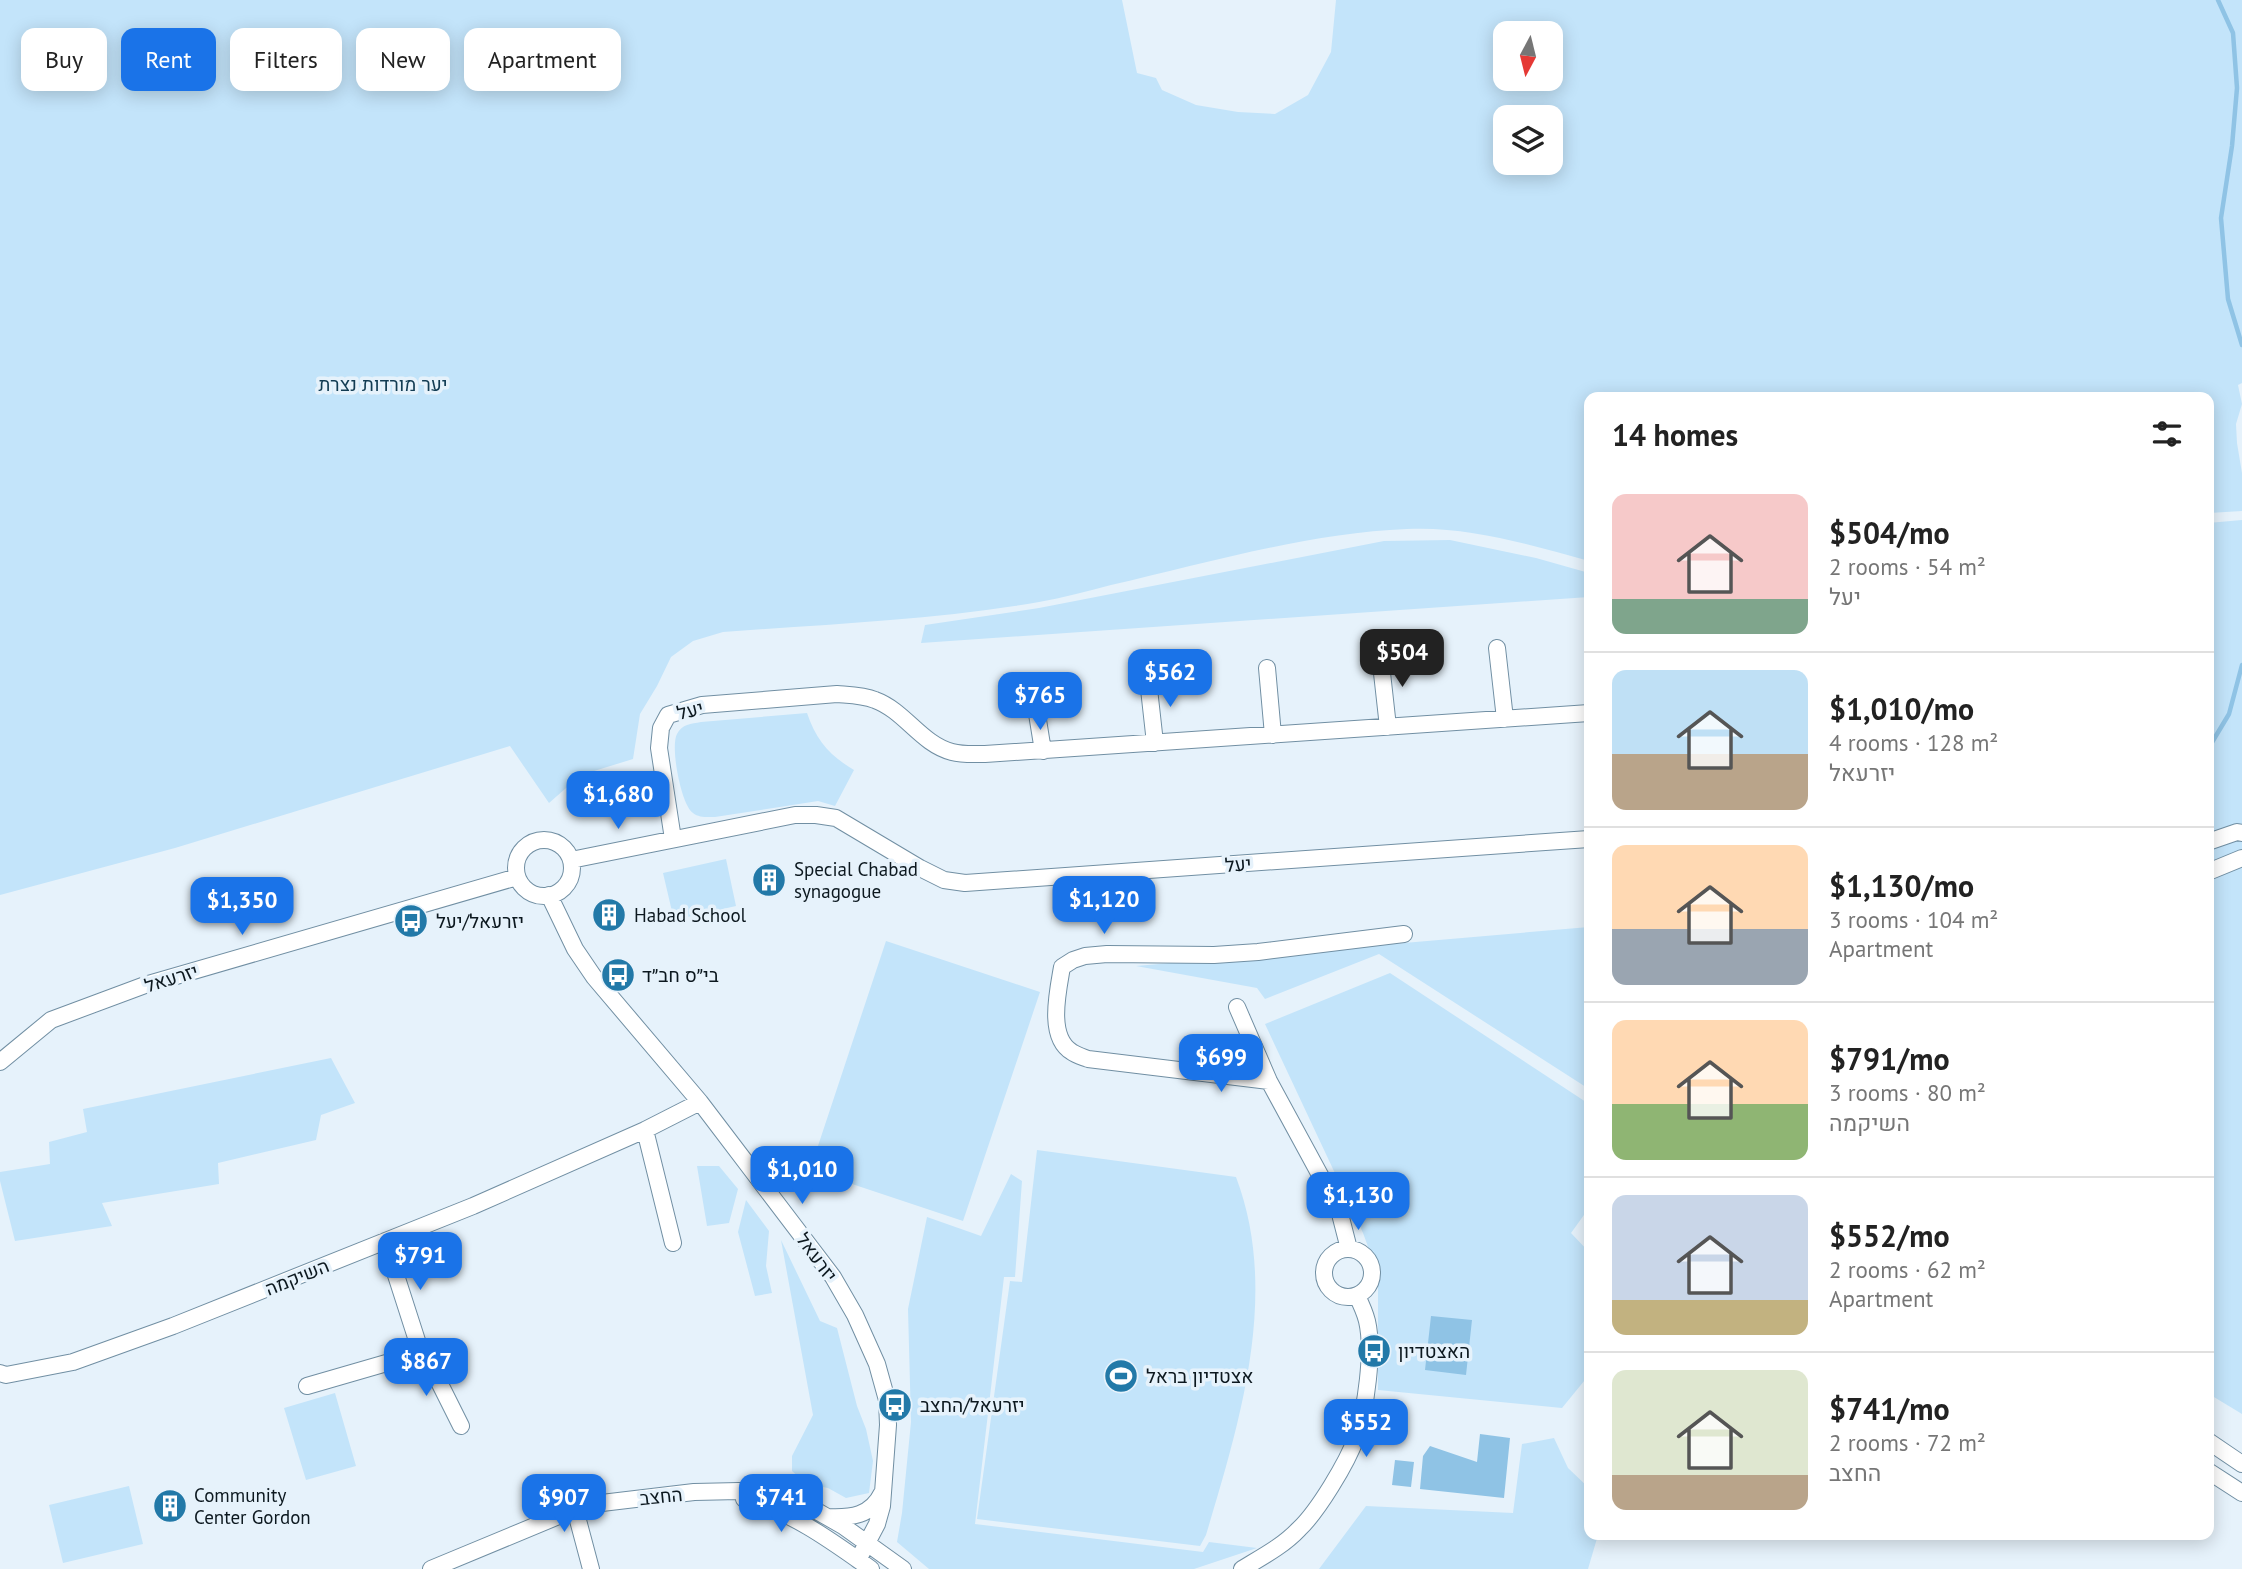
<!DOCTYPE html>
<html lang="en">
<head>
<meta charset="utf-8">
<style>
  body { margin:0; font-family:"PT Sans",Heebo,sans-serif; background:#f6f6f6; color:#222; height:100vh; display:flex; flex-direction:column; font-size:26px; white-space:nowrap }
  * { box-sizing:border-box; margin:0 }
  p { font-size:23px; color:#767676 }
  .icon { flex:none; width:38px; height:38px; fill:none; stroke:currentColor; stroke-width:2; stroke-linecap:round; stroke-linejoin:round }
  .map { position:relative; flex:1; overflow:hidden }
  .sheet { position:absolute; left:1584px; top:392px; width:630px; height:1148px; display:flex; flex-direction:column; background:#fff; border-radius:14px; box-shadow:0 4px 18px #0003 }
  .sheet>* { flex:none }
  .top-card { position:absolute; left:21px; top:28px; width:665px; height:63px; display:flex; gap:14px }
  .needle { width:46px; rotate:187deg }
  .buttons { position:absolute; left:1493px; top:21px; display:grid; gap:14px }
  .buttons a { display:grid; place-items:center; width:70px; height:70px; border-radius:14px; background:#fff; box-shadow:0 4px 18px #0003; font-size:35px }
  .price { position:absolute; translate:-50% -60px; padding:0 16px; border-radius:14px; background:#1a73e8; color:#fff; font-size:23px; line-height:46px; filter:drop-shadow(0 2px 4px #0008) }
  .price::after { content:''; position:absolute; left:50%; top:42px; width:21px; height:16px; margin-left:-10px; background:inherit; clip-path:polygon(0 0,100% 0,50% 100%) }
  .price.selected { background:#222; color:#fff }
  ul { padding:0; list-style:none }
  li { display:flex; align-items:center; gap:21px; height:175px; padding:0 28px }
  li+li { border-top:2px solid #e0e0e0 }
  li span { display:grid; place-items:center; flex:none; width:196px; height:140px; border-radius:14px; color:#555 }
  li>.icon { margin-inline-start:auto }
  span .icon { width:84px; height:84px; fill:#fffc; stroke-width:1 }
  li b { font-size:30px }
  h2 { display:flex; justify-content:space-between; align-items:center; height:84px; padding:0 28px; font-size:30px }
  .chip { padding:0 24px; border-radius:14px; background:#fff; box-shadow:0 4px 18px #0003; font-size:24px; line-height:63px }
  .chip.selected { background:#1a73e8; color:#fff }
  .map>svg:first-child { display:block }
  .green { fill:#c3e4fa; fill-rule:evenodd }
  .water { fill:#8fc3e5 }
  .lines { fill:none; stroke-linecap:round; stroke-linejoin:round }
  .stream { stroke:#8fc3e5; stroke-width:4.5 }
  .minor-casing { stroke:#718fa3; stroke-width:18 }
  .minor { stroke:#fff; stroke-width:16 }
  .labels { text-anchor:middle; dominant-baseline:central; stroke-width:7; stroke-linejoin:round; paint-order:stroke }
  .park-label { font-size:19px; fill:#123c53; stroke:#e6f2fb }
  .street-label { font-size:19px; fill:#0c181f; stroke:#e6f2fb }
  .poi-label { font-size:19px; fill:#0c181f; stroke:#e6f2fb; text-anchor:start }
</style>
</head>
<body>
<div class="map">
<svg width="2242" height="1569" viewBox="0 0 2242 1569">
  <rect width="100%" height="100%" fill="#e6f2fb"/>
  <path class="green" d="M 0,0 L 1122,0 L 1137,73 L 1156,78 L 1162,90 L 1196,105 L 1238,112 L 1275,114 L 1308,95 L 1331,52 L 1336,0 L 2242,0 L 2242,383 L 2238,385 L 2242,404 L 2236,424 L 2237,443 L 2242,473 L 2242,511 L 2209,513 L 2208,397 L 1589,397 L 1589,561 C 1530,545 1469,526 1407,529 C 1308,533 1207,563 1111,585 C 1087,591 1063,598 1039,602 C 935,620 828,624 723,632 L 693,641 L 671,657 L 657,686 L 640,714 L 633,759 L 581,775 L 549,803 L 510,746 L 175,848 L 0,895 ZM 1505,33 L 1550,33 L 1550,79 L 1505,79 ZM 1505,117 L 1550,117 L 1550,163 L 1505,163 Z
    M 2242,520 L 2242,1414 L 2209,1394 L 2208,523 Z
    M 1450,540 L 1536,558 L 1589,573 L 1589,597 L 921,643 L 925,625 L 1039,608 L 1384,541 Z
    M 807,713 C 816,740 830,756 854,770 L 835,806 L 818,801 L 715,817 C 708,817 699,818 693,813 C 681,805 670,746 677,734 C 682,724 691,724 701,722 Z
    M 726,859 L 736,906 L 674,920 L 663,873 Z
    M 1589,927 L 1589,1089 L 1379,954 L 1265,999 L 1257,988 L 1136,966 Z
    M 886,941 L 1040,992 L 963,1221 L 810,1170 Z
    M 1390,973 L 1589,1104 L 1589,1208 L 1571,1233 L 1589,1252 L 1589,1375 L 1562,1408 L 1378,1390 L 1378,1274 L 1363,1233 L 1265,1024 Z
    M 331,1058 L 355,1103 L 321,1115 L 316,1140 L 218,1163 L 219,1184 L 102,1203 L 112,1226 L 15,1241 L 0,1181 L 0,1172 L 50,1164 L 49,1142 L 87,1132 L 83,1109 Z
    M 1037,1150 L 1236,1177 C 1280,1293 1240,1421 1206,1535 L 1200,1546 L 977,1519 L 1010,1281 L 1022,1282 Z
    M 697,1166 L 719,1166 L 738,1189 L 729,1223 L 707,1226 Z
    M 1011,1174 L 1022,1181 L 1015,1277 L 1004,1277 L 975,1524 L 1203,1552 L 1209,1542 L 1257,1548 L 1194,1569 L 929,1569 L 897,1542 L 902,1513 L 911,1422 L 908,1309 L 927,1217 L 981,1236 Z
    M 746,1200 L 769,1231 L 766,1266 L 772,1293 L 755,1296 L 738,1232 Z
    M 781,1240 L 820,1321 L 837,1328 L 857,1406 L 866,1429 L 873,1461 L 869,1493 L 846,1498 L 828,1488 L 807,1484 L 792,1471 L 792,1456 L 813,1415 Z
    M 335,1393 L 356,1466 L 306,1480 L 284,1408 Z
    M 1554,1438 L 1568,1468 L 1589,1488 L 1589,1535 L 1598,1535 L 1588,1569 L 1319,1569 L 1366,1506 L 1513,1513 L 1522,1444 Z
    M 129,1486 L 143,1544 L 63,1563 L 49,1505 Z"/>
  <path class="water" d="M 1431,1316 L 1472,1320 L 1466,1375 L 1425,1370 Z
    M 1480,1434 L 1510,1438 L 1504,1498 L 1420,1489 L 1423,1456 L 1430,1446 L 1477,1462 Z
    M 1395,1460 L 1414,1462 L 1411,1487 L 1392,1485 Z"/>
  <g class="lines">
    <path class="stream" d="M 2218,0 L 2233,33 L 2237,88 L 2232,146 L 2221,218 L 2228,299 L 2242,345
      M 2208,749 L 2229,714 L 2242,665"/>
    <g class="minor-casing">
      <path id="minor" d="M 1497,648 L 1505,719
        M 1380,655 L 1388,727
        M 1267,668 L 1273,735
        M 1148,680 L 1155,743
        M 1033,689 L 1043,751
        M 673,839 L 659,748 L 661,728 L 668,715 L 702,705 L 837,694 C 849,695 863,695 875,700 C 905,711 921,744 952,752 C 963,755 974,754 985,754 L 1589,713
        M516 868a28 28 0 1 1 56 0a28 28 0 1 1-56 0Z
        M 2208,842 L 2237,832 L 2242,833
        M 571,860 L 795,815 L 816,815 L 836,818 L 920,868 L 944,880 L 965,883 L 1589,839
        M 2208,872 L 2242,858
        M 549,895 L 575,949 L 594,977 L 700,1102 L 833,1277 L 855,1315 L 877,1364 L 887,1400 L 888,1425 L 882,1506 L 877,1524 L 858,1560
        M 1237,1007 L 1269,1081 L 1339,1210 L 1349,1249
        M 0,1062 L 51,1020 L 145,985 L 517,877
        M 1269,1081 L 1088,1059 C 1083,1057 1076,1055 1072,1052 C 1047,1037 1058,991 1062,967 L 1073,960 L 1085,956 L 1107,954 L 1214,955 L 1258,952 L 1404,934
        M 645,1130 L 673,1243
        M 385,1241 L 421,1353 L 437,1378 L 461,1426
        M1324 1273a24 24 0 1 1 48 0a24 24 0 1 1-48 0Z
        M 0,1373 L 6,1375 L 73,1362 L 173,1326 L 473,1206 L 645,1130 L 700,1102
        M 307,1386 L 421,1353
        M 2208,1441 L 2242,1464
        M 2208,1471 L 2242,1493
        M 744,1499 C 791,1511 833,1542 871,1569
        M 575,1509 L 591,1569
        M 828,1517 C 851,1518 871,1516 882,1493
        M 431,1569 L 585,1505 L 694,1492 L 739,1491 L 769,1495 L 815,1510 L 843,1526 L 903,1569
        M 1242,1569 C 1262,1557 1283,1546 1299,1529 C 1318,1511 1347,1463 1356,1438 C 1366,1409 1374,1351 1367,1321 C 1365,1313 1361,1304 1357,1296"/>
    </g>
    <use href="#minor" class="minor"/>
  </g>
  <defs>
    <g id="building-disc" transform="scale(1.75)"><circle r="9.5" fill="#2279a8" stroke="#e6f2fb"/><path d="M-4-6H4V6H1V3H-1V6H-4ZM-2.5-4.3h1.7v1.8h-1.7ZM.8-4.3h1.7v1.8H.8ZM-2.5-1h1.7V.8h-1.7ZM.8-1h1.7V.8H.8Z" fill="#fff"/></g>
    <g id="bus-disc" transform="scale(1.75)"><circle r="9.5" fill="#2279a8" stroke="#e6f2fb"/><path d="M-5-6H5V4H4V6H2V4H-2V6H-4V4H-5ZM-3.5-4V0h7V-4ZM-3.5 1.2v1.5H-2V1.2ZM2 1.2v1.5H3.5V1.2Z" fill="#fff"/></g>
    <g id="stadium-disc" transform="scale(1.75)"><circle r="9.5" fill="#2279a8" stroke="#e6f2fb"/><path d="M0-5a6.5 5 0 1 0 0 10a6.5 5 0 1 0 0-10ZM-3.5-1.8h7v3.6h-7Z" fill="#fff"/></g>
  </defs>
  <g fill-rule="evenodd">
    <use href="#building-disc" x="769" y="880"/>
    <use href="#building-disc" x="609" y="915"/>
    <use href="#bus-disc" x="411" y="921"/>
    <use href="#bus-disc" x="618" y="975"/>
    <use href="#bus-disc" x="1374" y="1351"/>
    <use href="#stadium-disc" x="1121" y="1376"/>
    <use href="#bus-disc" x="895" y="1405"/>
    <use href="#building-disc" x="170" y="1506"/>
  </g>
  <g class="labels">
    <g class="park-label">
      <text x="383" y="384">יער מורדות נצרת</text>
    </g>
    <g class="street-label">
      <text transform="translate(690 710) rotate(-14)">יעל</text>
      <text transform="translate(1238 864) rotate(-4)">יעל</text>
      <text transform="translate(171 978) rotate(-17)">יזרעאל</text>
      <text transform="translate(817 1257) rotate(54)">יזרעאל</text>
      <text transform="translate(297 1277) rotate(-22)">השיקמה</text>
      <text transform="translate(661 1496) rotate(-6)">החצב</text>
    </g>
    <g class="poi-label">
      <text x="794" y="869">Special Chabad<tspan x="794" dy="22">synagogue</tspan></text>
      <text x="634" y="915">Habad School</text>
      <text x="436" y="921">יזרעאל/יעל</text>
      <text x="642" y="975">בי״ס חב״ד</text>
      <text x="1398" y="1351">האצטדיון</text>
      <text x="1146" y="1376">אצטדיון בראל</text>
      <text x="920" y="1405">יזרעאל/החצב</text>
      <text x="194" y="1495">Community<tspan x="194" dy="22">Center Gordon</tspan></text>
    </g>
  </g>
</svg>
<div class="buttons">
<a><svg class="needle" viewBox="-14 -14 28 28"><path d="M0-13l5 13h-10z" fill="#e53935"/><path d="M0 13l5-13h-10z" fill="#767676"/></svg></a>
<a><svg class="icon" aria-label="layers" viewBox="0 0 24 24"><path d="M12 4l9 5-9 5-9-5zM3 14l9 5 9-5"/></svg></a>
</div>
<b class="price selected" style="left:1402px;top:689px">$504</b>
<b class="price" style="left:1170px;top:709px">$562</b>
<b class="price" style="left:1040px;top:732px">$765</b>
<b class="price" style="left:618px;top:831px">$1,680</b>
<b class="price" style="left:1104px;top:936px">$1,120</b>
<b class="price" style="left:242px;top:937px">$1,350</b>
<b class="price" style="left:1221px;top:1094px">$699</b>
<b class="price" style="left:802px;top:1206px">$1,010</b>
<b class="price" style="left:1358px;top:1232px">$1,130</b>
<b class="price" style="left:420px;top:1292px">$791</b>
<b class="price" style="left:426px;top:1398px">$867</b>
<b class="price" style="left:1366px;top:1459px">$552</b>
<b class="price" style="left:564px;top:1534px">$907</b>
<b class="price" style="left:781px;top:1534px">$741</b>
<div class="top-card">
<a class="chip">Buy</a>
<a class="chip selected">Rent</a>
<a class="chip">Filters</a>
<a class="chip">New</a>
<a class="chip">Apartment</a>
</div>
<section class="sheet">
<h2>14 homes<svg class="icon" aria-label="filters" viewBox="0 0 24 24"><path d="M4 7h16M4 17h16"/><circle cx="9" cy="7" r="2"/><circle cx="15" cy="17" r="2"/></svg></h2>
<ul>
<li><span style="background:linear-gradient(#f6c9c9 75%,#7fa58c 0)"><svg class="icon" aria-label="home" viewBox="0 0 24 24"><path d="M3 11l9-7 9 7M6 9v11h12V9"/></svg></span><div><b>$504/mo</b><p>2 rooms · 54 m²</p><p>יעל</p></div></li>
<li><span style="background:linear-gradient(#bfe0f5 60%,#b9a48a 0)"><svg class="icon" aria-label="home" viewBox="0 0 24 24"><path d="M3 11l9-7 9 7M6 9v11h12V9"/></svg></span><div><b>$1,010/mo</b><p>4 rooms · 128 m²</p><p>יזרעאל</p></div></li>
<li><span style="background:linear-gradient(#ffd9b3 60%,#9aa5b1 0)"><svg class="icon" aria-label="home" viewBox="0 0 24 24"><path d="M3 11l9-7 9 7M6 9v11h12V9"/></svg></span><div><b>$1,130/mo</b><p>3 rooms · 104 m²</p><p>Apartment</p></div></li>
<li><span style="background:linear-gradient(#ffd9b3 60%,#8fb573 0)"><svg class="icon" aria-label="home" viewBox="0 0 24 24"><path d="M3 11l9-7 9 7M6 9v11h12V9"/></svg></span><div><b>$791/mo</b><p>3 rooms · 80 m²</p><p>השיקמה</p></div></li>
<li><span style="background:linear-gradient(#c9d6e8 75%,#c2b280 0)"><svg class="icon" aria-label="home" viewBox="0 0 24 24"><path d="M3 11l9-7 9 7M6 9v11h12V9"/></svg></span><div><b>$552/mo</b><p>2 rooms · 62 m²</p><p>Apartment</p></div></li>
<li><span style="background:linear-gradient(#dfe7d0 75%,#b9a48a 0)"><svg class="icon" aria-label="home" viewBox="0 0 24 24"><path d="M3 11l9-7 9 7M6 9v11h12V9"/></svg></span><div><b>$741/mo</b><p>2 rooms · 72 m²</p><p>החצב</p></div></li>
</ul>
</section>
</div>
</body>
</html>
